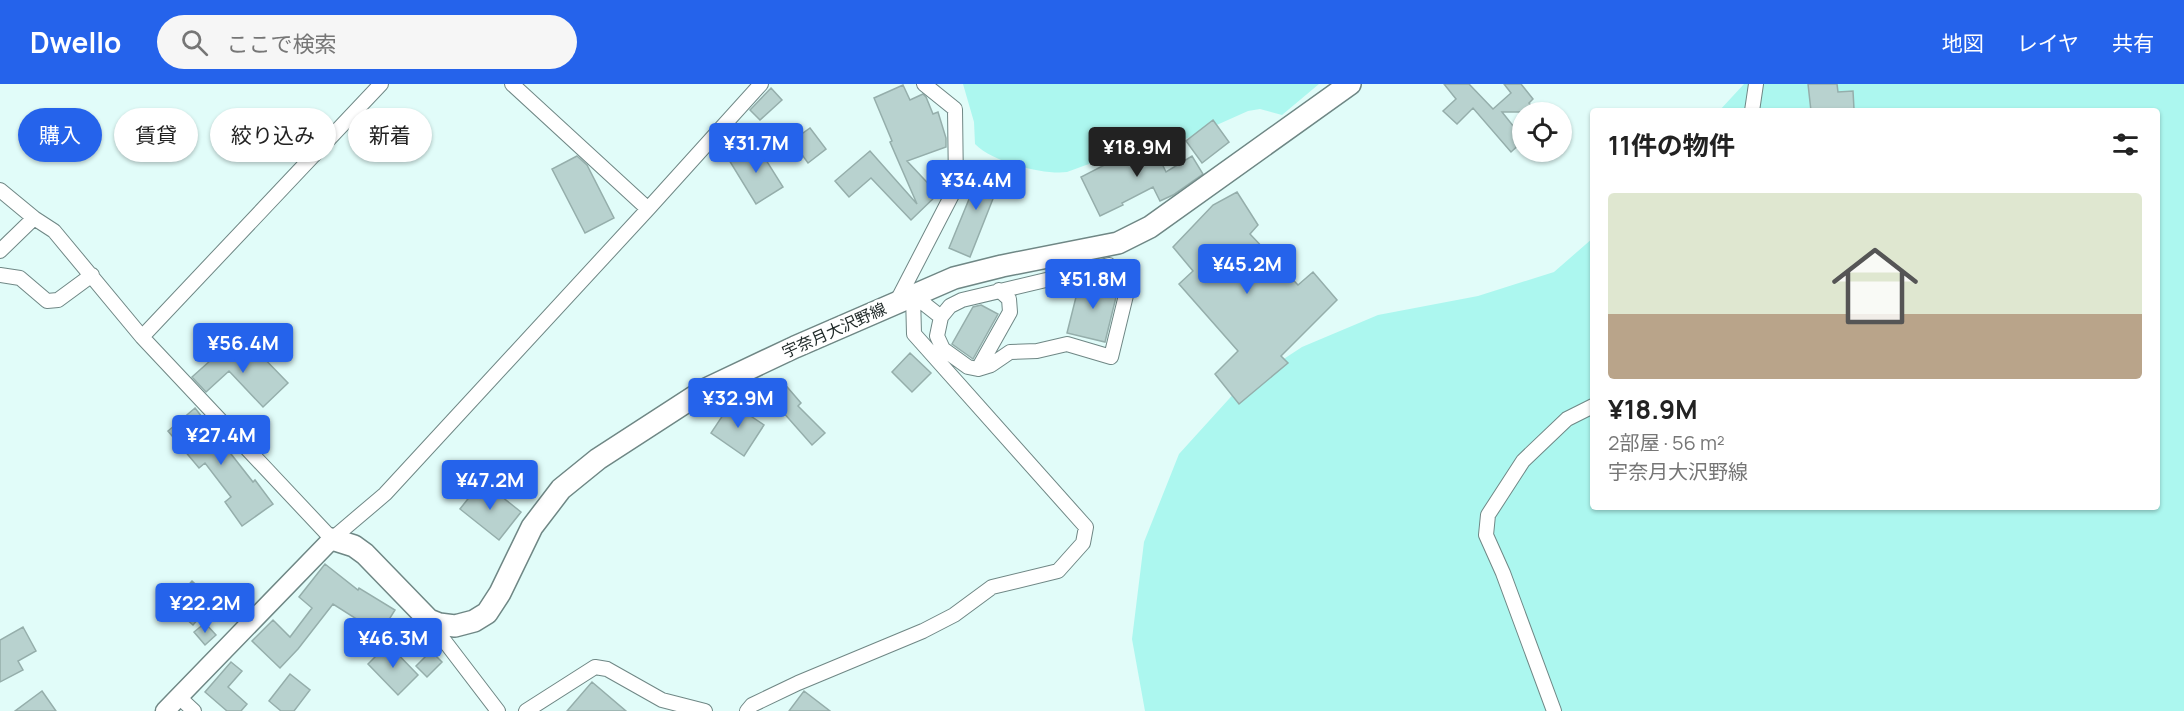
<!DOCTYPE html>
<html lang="ja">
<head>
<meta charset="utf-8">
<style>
  body { margin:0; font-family:Manrope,"Noto Sans JP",sans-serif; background:#f6f6f6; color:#222; height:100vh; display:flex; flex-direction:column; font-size:22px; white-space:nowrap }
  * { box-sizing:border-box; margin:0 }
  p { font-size:20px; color:#767676 }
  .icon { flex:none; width:33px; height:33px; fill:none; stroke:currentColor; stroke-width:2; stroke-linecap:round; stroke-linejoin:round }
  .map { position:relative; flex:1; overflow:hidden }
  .details { position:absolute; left:1590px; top:24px; width:570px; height:402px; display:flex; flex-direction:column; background:#fff; border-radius:6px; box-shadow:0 2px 4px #0004 }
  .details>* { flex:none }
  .hud { position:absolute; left:18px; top:24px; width:570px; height:54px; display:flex; gap:12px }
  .controls { position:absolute; left:1512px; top:18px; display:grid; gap:12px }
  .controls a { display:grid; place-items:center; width:60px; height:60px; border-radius:50%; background:#fff; box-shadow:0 2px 4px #0004; font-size:30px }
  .price { position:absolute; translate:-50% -51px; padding:0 14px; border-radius:6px; background:#2563eb; color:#fff; font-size:20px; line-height:39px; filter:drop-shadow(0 2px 3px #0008) }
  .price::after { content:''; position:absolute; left:50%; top:36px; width:18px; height:14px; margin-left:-9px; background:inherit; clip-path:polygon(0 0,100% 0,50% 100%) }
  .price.selected { background:#222; color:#fff }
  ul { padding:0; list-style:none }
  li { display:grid; align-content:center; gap:12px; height:318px; padding:0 18px }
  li+li { border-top:2px solid #e0e0e0 }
  li span { display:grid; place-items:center; height:186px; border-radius:6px; color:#555 }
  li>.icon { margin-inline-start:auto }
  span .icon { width:108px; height:108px; fill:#fffc; stroke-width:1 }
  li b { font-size:26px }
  h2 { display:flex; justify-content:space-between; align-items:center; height:72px; padding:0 18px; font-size:26px }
  .chip { padding:0 21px; border-radius:27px; background:#fff; box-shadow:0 2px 4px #0004; font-size:21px; line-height:54px }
  .chip.selected { background:#2563eb; color:#fff }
  header { display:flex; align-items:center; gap:36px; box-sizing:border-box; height:84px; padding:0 30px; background:#2563eb; color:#fff }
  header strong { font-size:28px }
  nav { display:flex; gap:33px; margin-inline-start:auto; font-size:21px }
  .search { width:420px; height:54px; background:#f6f6f6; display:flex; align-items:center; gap:15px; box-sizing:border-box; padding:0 21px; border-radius:33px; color:#767676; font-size:22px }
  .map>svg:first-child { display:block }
  .green { fill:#acf7ef }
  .building { fill:#b8d2cf; stroke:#95aeab; stroke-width:1.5 }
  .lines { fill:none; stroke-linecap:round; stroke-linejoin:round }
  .street-casing { stroke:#6f8785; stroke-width:16 }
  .secondary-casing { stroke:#6f8785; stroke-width:21 }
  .primary-casing { stroke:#6f8785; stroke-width:24 }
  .street { stroke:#fff; stroke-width:14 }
  .secondary { stroke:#fff; stroke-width:18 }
  .primary { stroke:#fff; stroke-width:21 }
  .labels { text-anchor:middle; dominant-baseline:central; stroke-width:6; stroke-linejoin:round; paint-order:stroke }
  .street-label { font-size:16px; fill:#202a29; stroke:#fff }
</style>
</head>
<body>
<header>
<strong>Dwello</strong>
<div class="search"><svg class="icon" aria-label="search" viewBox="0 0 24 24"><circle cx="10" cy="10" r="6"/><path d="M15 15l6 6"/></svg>ここで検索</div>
<nav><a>地図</a><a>レイヤ</a><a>共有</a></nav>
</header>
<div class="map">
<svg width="2184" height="627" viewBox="0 0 2184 627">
  <rect width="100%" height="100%" fill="#e1fcf9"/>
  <path class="green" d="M 963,0 L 1319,0 L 1282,31 L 1260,25 L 1248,27 L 1172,61 L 1138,62 L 1067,88 C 1043,91 992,78 975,60 L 974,38 Z
    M 1744,0 L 2184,0 L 2184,627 L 1145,627 L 1132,555 L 1144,458 L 1179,370 L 1238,305 L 1302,263 L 1378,231 L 1478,212 L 1554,188 L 1593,154 L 1593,423 L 2157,423 L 2157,27 L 1719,27 Z"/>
  <path class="building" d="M 1444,0 L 1469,0 L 1493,25 L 1511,9 L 1504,0 L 1521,0 L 1533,15 L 1529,19 L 1537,28 L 1502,28 L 1522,53 L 1522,58 L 1511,68 L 1473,24 L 1457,40 L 1443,27 L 1456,15 Z
    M 1808,0 L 1837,0 L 1838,8 L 1853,7 L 1854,25 L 1811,27 Z
    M 903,1 L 910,16 L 923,10 L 926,13 L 933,30 L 938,28 L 946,54 L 946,63 L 907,77 L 938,110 L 911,136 L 871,94 L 849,113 L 835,97 L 870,67 L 917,120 L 890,58 L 892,57 L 874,14 Z
    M 771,4 L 782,16 L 760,36 L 750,26 Z
    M 1213,36 L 1229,58 L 1202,79 L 1186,57 Z
    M 810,44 L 826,65 L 808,79 L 792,57 Z
    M 1151,57 L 1166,88 L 1192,72 L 1203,90 L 1173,111 L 1160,117 L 1153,103 L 1122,119 L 1123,121 L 1100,132 L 1081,93 Z
    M 756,60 L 783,103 L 756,120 L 729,76 Z
    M 577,72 L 587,81 L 614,134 L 585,149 L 552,85 Z
    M 976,81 L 1002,92 L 970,173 L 949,164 L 976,98 L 970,95 Z
    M 1237,108 L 1258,141 L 1250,150 L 1298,201 L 1313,188 L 1337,216 L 1281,272 L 1288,279 L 1239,320 L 1215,290 L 1238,267 L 1179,200 L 1193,187 L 1173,163 L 1213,121 Z
    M 1088,195 L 1115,202 L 1118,205 L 1105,258 L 1067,249 L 1080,197 Z
    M 981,221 L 998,230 L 973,275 L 952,260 L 973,223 Z
    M 230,259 L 246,277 L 257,267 L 288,299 L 263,323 L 229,287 L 206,308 L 192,293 Z
    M 910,269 L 931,289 L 912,308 L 892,288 Z
    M 782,297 L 801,319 L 798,322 L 825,349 L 812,361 L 767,310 Z
    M 731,319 L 764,341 L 744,372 L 711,349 Z
    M 195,324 L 253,398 L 255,396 L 273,420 L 242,442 L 225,418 L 231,413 L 205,379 L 199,384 L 168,347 Z
    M 482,397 L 521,428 L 499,456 L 460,425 Z
    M 325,480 L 358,506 L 359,504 L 395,526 L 380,550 L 333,520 L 298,565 L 280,584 L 252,557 L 273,536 L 290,553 L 312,524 L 299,513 Z
    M 192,497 L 214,517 L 193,541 L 170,521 Z
    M 205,539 L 216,551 L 205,561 L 194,548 Z
    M 23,543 L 36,567 L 18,577 L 23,586 L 0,598 L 0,556 Z
    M 388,560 L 418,591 L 398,611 L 368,580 Z
    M 431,567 L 442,578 L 427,593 L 416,582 Z
    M 231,578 L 242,587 L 228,603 L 247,620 L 241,627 L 227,627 L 205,608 Z
    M 290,590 L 310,606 L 294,627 L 281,627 L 269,617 Z
    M 592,598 L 626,627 L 567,627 Z
    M 42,607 L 56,627 L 15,627 Z
    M 804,607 L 830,627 L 789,627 Z"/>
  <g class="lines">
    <g class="street-casing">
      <path id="street" d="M 512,0 L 648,125
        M 1752,27 L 1756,0
        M 0,106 L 34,134 L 54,147 L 142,253 L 332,455 L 385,410 L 648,125 L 761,0
        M 0,167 L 34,134
        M 0,191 L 20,194 L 47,217 L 58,216 L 92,191
        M 913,211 L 941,233 L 937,252 L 943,265 L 968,283 L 978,285 L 991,281 L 1010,268 L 1037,267 L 1067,260 L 1111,273 L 1128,203 L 1109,181 L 962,216 L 950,222 L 941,233
        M 897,217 L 956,103 L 955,25 L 924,0
        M 142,253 L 381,0
        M 978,285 L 1010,228 L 1009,215 L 999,206
        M 430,538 L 498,627
        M 179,613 L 194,627
        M 526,627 L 595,583 L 607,585 L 662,616 L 705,627
        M 747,627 L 752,621 L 798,599 L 923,547 L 954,531 L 992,503 L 1058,487 L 1083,459 L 1086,443 L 914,250 L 913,211
        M 1554,627 L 1503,489 L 1486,451 L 1488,431 L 1523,377 L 1567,335 L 1593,322"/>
    </g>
    <g class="secondary-casing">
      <path id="secondary" d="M 165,627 L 332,455"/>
    </g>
    <g class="primary-casing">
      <path id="primary" d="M 332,455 L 354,462 L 365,470 L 429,536 L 439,540 L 455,542 L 474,537 L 487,529 L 500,509 L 532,443 L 561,405 L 598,375 L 706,305 L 795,263 L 954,194 L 1002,182 L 1118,159 L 1150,143 L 1350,0"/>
    </g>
    <use href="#street" class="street"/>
    <use href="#secondary" class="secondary"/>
    <use href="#primary" class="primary"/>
  </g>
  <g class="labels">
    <g class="street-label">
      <text transform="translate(834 246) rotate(-24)">宇奈月大沢野線</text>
    </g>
  </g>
</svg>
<div class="controls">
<a><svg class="icon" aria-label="locate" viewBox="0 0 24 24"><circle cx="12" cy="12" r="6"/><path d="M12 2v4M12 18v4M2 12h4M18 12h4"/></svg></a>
</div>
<b class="price" style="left:756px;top:90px">¥31.7M</b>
<b class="price selected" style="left:1137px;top:94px">¥18.9M</b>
<b class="price" style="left:976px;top:127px">¥34.4M</b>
<b class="price" style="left:1247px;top:211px">¥45.2M</b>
<b class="price" style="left:1093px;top:226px">¥51.8M</b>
<b class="price" style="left:243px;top:290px">¥56.4M</b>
<b class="price" style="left:738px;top:345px">¥32.9M</b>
<b class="price" style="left:221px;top:382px">¥27.4M</b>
<b class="price" style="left:490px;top:427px">¥47.2M</b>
<b class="price" style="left:205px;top:550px">¥22.2M</b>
<b class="price" style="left:393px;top:585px">¥46.3M</b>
<div class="hud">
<a class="chip selected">購入</a>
<a class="chip">賃貸</a>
<a class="chip">絞り込み</a>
<a class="chip">新着</a>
</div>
<section class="details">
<h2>11件の物件<svg class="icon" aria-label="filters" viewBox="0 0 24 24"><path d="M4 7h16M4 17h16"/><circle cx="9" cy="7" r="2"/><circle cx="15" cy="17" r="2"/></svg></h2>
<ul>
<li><span style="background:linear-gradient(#dfe7d0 65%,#b9a48a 0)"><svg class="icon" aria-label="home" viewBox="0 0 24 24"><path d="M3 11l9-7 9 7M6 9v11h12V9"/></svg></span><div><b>¥18.9M</b><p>2部屋 · 56 m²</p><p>宇奈月大沢野線</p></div></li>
</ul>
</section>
</div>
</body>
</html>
